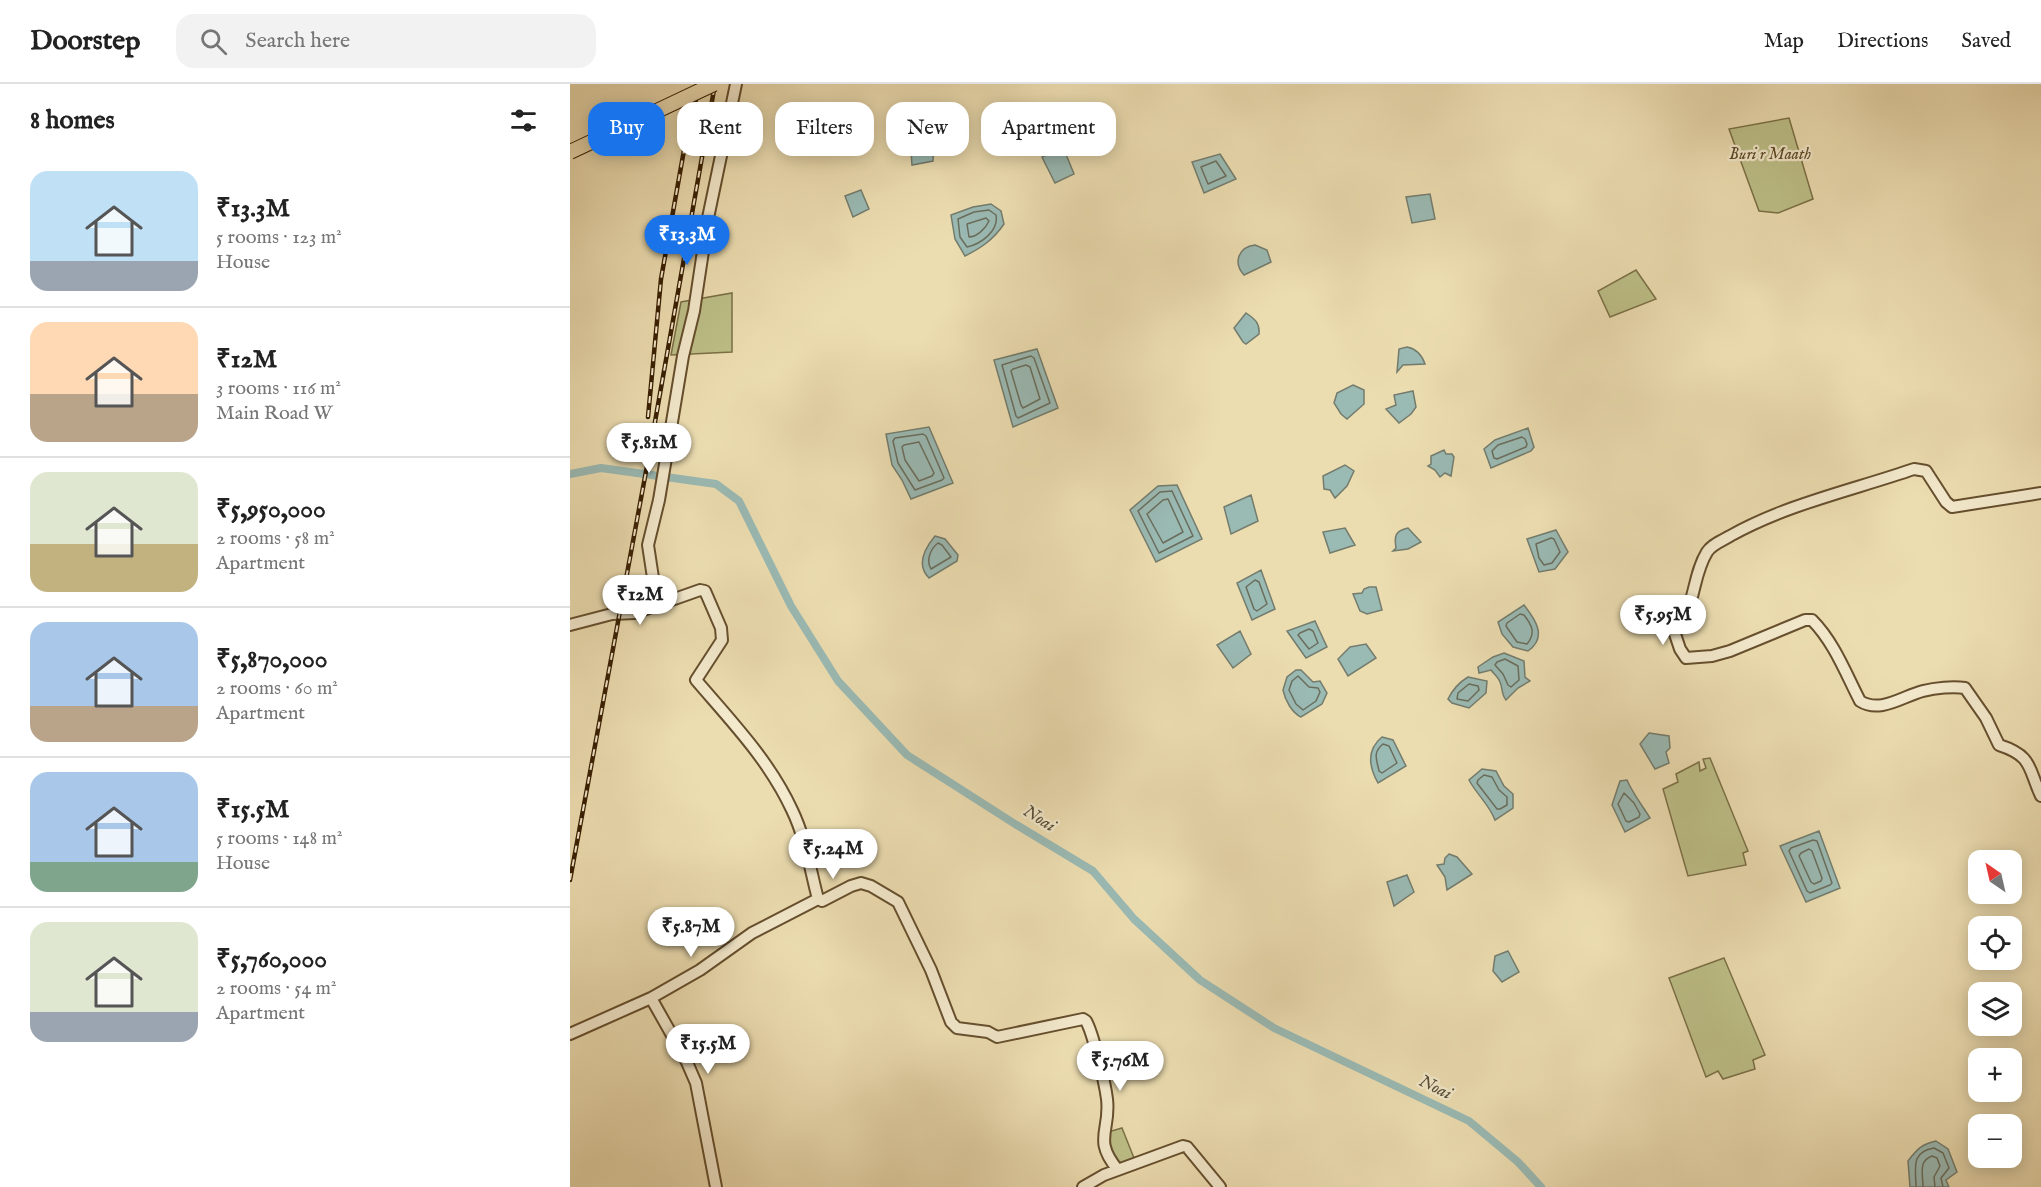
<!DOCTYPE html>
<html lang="en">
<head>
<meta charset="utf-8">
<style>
  body { margin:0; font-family:"IM FELL English",serif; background:#f2f2f2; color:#222; height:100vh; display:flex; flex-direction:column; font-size:22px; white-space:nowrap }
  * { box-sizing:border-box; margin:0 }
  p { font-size:20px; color:#767676 }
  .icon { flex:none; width:33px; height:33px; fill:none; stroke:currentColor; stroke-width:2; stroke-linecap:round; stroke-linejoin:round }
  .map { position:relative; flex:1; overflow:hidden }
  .drawer { display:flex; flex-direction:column; background:#fff; width:570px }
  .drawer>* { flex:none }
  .guide { position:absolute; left:18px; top:18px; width:570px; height:54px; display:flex; gap:12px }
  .needle { width:39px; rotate:326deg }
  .buttons { position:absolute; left:1398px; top:766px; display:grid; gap:12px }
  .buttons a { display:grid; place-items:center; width:54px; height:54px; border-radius:12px; background:#fff; box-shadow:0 3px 15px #0003; font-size:30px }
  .price { position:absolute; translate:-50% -51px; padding:0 14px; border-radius:21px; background:#fff; color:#222; font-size:20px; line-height:39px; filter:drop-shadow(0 2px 3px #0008) }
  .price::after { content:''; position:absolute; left:50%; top:36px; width:18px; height:14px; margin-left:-9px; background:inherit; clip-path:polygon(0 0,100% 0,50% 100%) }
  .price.selected { background:#1a73e8; color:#fff }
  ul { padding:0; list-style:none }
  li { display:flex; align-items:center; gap:18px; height:150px; padding:0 30px }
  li+li { border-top:2px solid #e0e0e0 }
  li span { display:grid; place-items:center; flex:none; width:168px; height:120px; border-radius:18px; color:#555 }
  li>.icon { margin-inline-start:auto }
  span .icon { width:72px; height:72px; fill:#fffc; stroke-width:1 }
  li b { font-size:26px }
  h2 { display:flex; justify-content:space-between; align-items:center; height:72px; padding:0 30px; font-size:26px }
  .pill { padding:0 21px; border-radius:18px; background:#fff; box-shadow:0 3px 15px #0003; font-size:21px; line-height:54px }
  .pill.selected { background:#1a73e8; color:#fff }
  header { display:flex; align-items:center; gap:36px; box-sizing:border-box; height:84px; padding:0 30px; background:#fff; border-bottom:2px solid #e0e0e0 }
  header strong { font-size:28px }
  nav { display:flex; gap:33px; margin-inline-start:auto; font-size:21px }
  .search { width:420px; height:54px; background:#f2f2f2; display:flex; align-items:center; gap:15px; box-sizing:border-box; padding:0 21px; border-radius:18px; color:#767676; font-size:22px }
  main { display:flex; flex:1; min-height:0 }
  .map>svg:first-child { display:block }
  .green { fill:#bdbf88; stroke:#7b7046; stroke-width:1.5 }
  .water { fill:#9abab4; stroke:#737c6d; stroke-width:1.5 }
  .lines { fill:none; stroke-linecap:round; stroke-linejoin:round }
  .shore { stroke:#6a6d5c; stroke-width:1.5 }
  .canal { stroke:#9abab4; stroke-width:8 }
  .tertiary-casing { stroke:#664f2e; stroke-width:14 }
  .tertiary { stroke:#f3e9cc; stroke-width:10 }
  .rail-casing { stroke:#392003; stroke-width:4.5 }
  .rail { stroke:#f3e9cc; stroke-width:2; stroke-dasharray:7; stroke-linecap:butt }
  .primary-bridge-casing { stroke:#392003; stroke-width:16; stroke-linecap:butt }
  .primary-bridge { stroke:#ecddb1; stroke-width:14 }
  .labels { text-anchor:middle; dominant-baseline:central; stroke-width:4.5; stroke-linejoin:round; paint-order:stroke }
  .park-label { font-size:16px; font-style:italic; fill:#5a4824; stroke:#f3e9cc }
  .water-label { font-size:18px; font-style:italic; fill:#564e38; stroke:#f3e9cc }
</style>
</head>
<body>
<header>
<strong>Doorstep</strong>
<div class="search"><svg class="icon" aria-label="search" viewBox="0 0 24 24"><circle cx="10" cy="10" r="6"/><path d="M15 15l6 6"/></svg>Search here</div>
<nav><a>Map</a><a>Directions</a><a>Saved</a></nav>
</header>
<main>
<section class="drawer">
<h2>8 homes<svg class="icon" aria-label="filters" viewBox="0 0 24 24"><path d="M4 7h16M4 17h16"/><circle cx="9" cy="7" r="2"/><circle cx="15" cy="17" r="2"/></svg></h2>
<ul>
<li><span style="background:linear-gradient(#bfe0f5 75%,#9aa5b1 0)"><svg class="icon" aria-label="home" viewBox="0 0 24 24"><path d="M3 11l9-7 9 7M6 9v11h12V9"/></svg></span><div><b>₹13.3M</b><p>5 rooms · 123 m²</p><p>House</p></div></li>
<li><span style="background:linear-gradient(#ffd9b3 60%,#b9a48a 0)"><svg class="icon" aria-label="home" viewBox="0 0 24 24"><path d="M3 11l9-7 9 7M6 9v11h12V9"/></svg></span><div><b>₹12M</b><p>3 rooms · 116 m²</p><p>Main Road W</p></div></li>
<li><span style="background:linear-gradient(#dfe7d0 60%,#c2b280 0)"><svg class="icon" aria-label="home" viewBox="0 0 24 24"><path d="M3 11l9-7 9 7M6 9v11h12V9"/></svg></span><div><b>₹5,950,000</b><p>2 rooms · 58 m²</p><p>Apartment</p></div></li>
<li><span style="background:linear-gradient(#a9c7e8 70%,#b9a48a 0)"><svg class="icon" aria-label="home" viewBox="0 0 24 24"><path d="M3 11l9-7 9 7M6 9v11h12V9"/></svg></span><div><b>₹5,870,000</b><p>2 rooms · 60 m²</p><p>Apartment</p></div></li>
<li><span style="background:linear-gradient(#a9c7e8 75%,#7fa58c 0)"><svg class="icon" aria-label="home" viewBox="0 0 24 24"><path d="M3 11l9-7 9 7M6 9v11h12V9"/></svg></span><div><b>₹15.5M</b><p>5 rooms · 148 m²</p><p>House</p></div></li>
<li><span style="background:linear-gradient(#dfe7d0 75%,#9aa5b1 0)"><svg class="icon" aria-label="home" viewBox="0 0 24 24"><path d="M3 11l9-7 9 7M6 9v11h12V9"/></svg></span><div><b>₹5,760,000</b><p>2 rooms · 54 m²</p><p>Apartment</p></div></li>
</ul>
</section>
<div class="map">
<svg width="1471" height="1103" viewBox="0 0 1471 1103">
  <rect width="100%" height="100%" fill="#ecddb1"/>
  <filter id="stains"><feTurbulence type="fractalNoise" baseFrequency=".00333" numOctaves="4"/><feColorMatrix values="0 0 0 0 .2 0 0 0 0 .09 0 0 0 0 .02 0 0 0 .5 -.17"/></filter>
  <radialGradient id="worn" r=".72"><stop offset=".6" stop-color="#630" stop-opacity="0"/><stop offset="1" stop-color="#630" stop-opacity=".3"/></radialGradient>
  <path class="green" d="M 1219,34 L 1243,115 L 1208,129 L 1189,127 L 1159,45 Z
    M 1066,186 L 1086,215 L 1040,233 L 1028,207 Z
    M 162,209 L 162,268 L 101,271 L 111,218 Z
    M 1140,674 L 1178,767 L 1173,769 L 1176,781 L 1118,792 L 1093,705 L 1108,698 L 1106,690 L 1129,678 L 1130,687 L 1136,684 L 1133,675 Z
    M 1154,874 L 1195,971 L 1183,976 L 1185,985 L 1153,995 L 1148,987 L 1136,993 L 1099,894 Z
    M 552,1044 L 564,1074 L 548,1080 L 539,1067 L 538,1048 Z"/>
  <path class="water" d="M 471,29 L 477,50 L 444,62 L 441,53 L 449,37 Z
    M 351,48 L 364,56 L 363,77 L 342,81 C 341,68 339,56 351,48 Z
    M 493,63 L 504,90 L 485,99 L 472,73 Z
    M 650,70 L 666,95 L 634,109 L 622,78 Z
    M 291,106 L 299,125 L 283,133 L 275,112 Z
    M 860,110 L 865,135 L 842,139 L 836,113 Z
    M 421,120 L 431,127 L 434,140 C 423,156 411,164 395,172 L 385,155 L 381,131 L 403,123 Z
    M 685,161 L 697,166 L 701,178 L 674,191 C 663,179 668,163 685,161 Z
    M 676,229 C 685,235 690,239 689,250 L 676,260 L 673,258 L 664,244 Z
    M 837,263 C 847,265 852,271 855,280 L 833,281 L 827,288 L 829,265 Z
    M 467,265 L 488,324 L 443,343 L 424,276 Z
    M 783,301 L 794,306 L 794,320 L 777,335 L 771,330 L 764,319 L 767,309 Z
    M 843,307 L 846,323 L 841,330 L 829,339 L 816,325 L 826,321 L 824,311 Z
    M 359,343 L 383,399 L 341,415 L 332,396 L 322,381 L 316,350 Z
    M 958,344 L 964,363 L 961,367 L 921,384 L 914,365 L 925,356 Z
    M 874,366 L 876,370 L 882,370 L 884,373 L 881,392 L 875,389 L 870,393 L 865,386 L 858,382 L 861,380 L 861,372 Z
    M 775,381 L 784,387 L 777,402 L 765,414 L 760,406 L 754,405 L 753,392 Z
    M 607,401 L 632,455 L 586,478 L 560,426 L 588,402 Z
    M 681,411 L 688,437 L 661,450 L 654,423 Z
    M 775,444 L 785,461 L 760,469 L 753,448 Z
    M 838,444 L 851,458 L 838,465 L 823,467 L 826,464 C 824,452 825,447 838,444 Z
    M 986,446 L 998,468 L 985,485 L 969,488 L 957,455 Z
    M 365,452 L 375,455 L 388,471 L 387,477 L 359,494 C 346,481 355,464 365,452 Z
    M 691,486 L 705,525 L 682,536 L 667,499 Z
    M 799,503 L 806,503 L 812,526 L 797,530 L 790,527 L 783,510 L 792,509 L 794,505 Z
    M 954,521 C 965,535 978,553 958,567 L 943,563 L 932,550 L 928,538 Z
    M 745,537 L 757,563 L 736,574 L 717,547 Z
    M 670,547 L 681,570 L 663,584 L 647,561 Z
    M 796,560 L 806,574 L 778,592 L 768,575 L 780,563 Z
    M 934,569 L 954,577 L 955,593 L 960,597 L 948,604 L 936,616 C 931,610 933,605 930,598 C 928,593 924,590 921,586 L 909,589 L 908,583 L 923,573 Z
    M 726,586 L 731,586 L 743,598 L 750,597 L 757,609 L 752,620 L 731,633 C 722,629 715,616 713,606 L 717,593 Z
    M 898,593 L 917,597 L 916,609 L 899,624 L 882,619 L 878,615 C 883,605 888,599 898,593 Z
    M 1079,649 L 1099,652 L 1100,664 L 1096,668 L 1099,679 L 1085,685 L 1070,660 Z
    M 812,653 L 823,656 L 836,682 L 808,699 C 799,683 796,666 812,653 Z
    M 912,685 L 926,687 L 934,702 L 943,710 L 943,724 L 925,736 C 919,720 907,711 899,696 Z
    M 1057,696 C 1063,710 1072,721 1080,734 L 1055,748 L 1042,721 L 1050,697 Z
    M 1249,747 L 1270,804 L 1236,818 L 1210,762 Z
    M 879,770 L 887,773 L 902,790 L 877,806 L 875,793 L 867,781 L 874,780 L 875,774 Z
    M 837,791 L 844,808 L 824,822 L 817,798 Z
    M 938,867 L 949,888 L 932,898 L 923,887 L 925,872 Z
    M 1366,1057 L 1378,1065 L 1387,1088 L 1376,1096 L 1379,1103 L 1340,1103 L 1338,1077 C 1347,1065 1352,1060 1366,1057 Z"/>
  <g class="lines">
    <path class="shore" d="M 646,77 L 656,92 L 638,100 L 631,83 Z
      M 419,126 L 426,131 C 429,147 411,160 397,163 L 390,153 L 388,135 L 404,128 Z
      M 416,134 L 419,137 C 416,144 407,153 399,153 L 397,140 Z
      M 461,272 L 464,274 L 480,319 L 448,334 L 446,332 L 432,281 Z
      M 456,281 L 460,283 L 470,315 L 453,324 L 451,321 L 441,287 L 443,285 Z
      M 353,350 L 356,352 L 374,394 L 372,396 L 345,406 L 328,379 L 323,357 L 325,354 Z
      M 952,353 L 955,355 L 957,360 L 956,363 L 927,375 L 924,374 L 922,367 L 928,361 Z
      M 349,358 L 364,389 L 362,392 L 349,397 L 335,376 L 332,363 L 334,361 Z
      M 602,407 L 623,452 L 589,469 L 568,427 L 590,408 Z
      M 598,415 L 613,448 L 593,459 L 577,430 L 593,416 Z
      M 981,454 L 984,455 L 990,468 L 982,479 L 974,481 L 969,474 L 966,460 Z
      M 368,459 L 372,461 L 381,473 L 361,485 C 356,477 360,465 368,459 Z
      M 685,496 L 689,498 L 697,520 L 687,527 L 684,525 L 676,503 Z
      M 950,530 L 954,531 C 962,541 966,549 957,560 L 947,558 L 936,542 L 937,539 Z
      M 739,545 L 743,547 L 748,559 L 739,565 L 728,551 L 730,549 Z
      M 935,575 L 948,582 L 949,596 L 941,603 L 938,601 L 933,590 L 925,581 L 927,578 Z
      M 728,592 L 739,603 L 748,604 L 750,608 L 746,617 L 733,626 L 726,620 L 719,606 L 722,597 Z
      M 899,600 L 908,602 L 909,606 L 898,617 L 887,615 L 888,609 Z
      M 813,660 L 819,662 L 827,679 L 812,689 L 809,687 C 807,676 802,669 813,660 Z
      M 914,691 L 922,693 L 929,706 L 937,713 L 937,721 L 930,725 L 927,725 L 907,699 L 908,696 Z
      M 1054,709 L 1064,719 L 1070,730 L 1069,733 L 1059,738 L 1056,737 L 1048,720 Z
      M 1243,756 L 1247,757 L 1262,799 L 1260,801 L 1240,809 L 1237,807 L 1219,767 L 1221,764 Z
      M 1239,765 L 1242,767 L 1252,794 L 1251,797 L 1244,800 L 1241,798 L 1229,772 L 1231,769 Z
      M 1346,1103 C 1346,1085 1340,1068 1364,1064 L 1373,1069 L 1379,1084 L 1371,1094 L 1373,1103
      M 1353,1103 C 1353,1090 1348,1077 1362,1072 L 1367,1074 L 1370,1082 L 1364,1093 L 1365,1103"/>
    <path class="canal" d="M 0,390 L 31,384 L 146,400 L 169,417 L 221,522 L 268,597 L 337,671 L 445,740 L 523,787 L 564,835 L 630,896 L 704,944 L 899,1037 L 948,1078 L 971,1103"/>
    <g class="tertiary-casing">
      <path id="tertiary" d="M 1471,409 L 1382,423 L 1376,418 L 1356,387 L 1344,385 C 1283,406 1217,420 1160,452 C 1152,457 1142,460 1137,468 C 1121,494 1127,523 1104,547 L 1110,565 L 1116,574 L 1142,572 L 1160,567 L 1235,536 L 1242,536 C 1264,558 1276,590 1290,617 C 1310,630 1333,612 1353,607 C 1365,604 1383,602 1395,604 L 1416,634 L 1429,661 C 1463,672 1458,684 1471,712
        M 87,520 L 78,461 L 89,416 L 113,272 L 124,227 L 138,134 L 166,0
        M 0,541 L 42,530 L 65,529 L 130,506 L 135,507 L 151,544 L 152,556 L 126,596 C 161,637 199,676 222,726 C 236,755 240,785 248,815 L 252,817 L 281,802 L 291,799 L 301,802 L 328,818 L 361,886 L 381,938 L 387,944 L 418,948 L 427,953 L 513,935 L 516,937 C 523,949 535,999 537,1015 C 541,1047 522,1055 548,1086
        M 81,914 L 116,976 L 126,999 L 146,1103
        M 0,950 L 81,914 L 130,886 L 182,849 L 248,815
        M 513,1103 L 534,1091 L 613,1062 L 617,1063 L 650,1103"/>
    </g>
    <use href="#tertiary" class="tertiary"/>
    <g class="rail-casing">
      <path id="rail" d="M 78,333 L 91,195 L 116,55 L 130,0
        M 0,796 L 80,366 L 145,0"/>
    </g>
    <use href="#rail" class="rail"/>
    <g class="primary-bridge-casing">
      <path id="primary-bridge" d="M 0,68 L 144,0"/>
    </g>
    <use href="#primary-bridge" class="primary-bridge"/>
  </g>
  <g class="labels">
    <g class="park-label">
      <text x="1200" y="71">Buri r Maath</text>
    </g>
    <g class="water-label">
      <text transform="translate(469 735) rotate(32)">Noai</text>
      <text transform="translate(865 1004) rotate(26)">Noai</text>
    </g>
  </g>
  <rect width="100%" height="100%" filter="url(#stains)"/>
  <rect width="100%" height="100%" fill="url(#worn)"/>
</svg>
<div class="buttons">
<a><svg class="needle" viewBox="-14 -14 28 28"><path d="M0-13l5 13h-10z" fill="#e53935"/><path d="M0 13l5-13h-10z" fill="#767676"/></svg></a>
<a><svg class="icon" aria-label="locate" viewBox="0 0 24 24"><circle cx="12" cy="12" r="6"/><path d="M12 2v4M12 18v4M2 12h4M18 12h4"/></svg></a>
<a><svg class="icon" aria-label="layers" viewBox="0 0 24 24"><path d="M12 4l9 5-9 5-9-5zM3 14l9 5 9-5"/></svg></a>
<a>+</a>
<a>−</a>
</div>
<b class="price selected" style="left:117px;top:182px">₹13.3M</b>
<b class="price" style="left:79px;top:390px">₹5.81M</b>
<b class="price" style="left:70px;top:542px">₹12M</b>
<b class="price" style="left:1093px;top:562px">₹5.95M</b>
<b class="price" style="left:263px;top:796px">₹5.24M</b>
<b class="price" style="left:121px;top:874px">₹5.87M</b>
<b class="price" style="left:138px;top:991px">₹15.5M</b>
<b class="price" style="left:550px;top:1008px">₹5.76M</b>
<div class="guide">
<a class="pill selected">Buy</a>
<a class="pill">Rent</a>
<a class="pill">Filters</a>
<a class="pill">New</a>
<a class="pill">Apartment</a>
</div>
</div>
</main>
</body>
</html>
